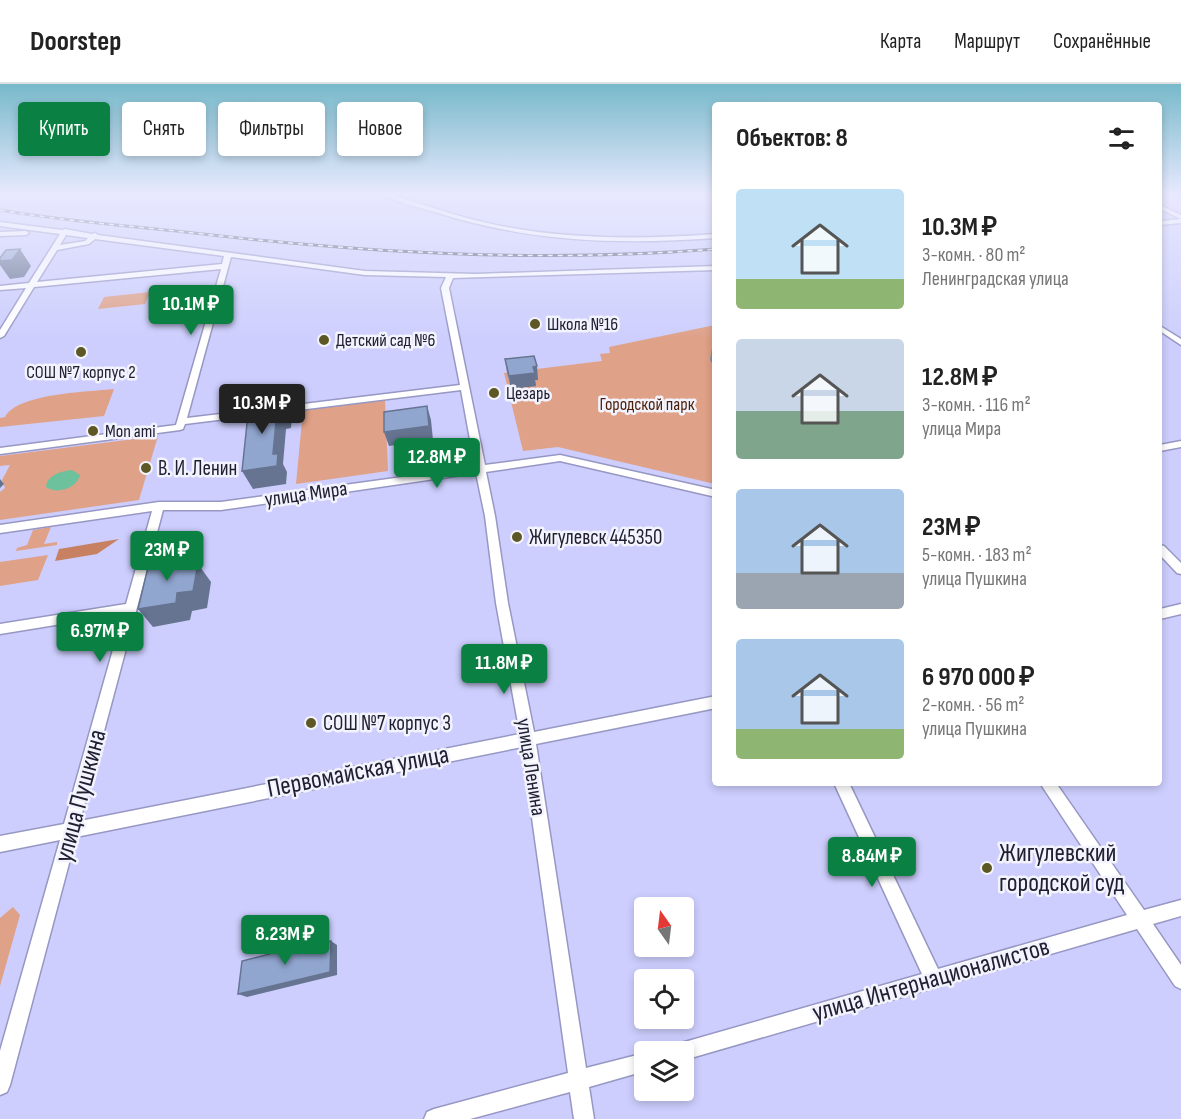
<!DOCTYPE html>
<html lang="ru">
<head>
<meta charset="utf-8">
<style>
  body { margin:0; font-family:"Sofia Sans Condensed",sans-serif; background:#f6f6f6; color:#222; height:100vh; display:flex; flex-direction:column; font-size:22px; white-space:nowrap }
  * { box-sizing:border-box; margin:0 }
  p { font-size:20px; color:#767676 }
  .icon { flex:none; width:33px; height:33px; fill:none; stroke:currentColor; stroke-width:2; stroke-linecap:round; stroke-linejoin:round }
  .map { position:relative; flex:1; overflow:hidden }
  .panel { position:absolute; left:712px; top:18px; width:450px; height:684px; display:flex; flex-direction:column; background:#fff; border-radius:6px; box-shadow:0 3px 9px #0003 }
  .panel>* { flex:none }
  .top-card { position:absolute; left:18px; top:18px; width:570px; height:54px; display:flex; gap:12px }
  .needle { width:39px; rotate:346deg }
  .tools { position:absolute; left:634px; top:813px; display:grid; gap:12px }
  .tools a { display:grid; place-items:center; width:60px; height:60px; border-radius:6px; background:#fff; box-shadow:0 3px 9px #0003; font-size:30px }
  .price { position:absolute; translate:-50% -51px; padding:0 14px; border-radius:6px; background:#0b8043; color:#fff; font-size:20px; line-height:39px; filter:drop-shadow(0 2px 3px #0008) }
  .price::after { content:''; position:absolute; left:50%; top:36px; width:18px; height:14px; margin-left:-9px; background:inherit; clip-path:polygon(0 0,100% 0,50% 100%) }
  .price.current { background:#222; color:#fff }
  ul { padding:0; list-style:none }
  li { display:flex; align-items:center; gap:18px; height:150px; padding:0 24px }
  li span { display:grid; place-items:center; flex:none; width:168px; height:120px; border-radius:6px; color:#555 }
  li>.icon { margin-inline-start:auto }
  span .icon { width:72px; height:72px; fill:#fffc; stroke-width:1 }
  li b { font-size:26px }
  h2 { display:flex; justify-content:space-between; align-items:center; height:72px; padding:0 24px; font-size:26px }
  .chip { padding:0 21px; border-radius:6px; background:#fff; box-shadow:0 3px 9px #0003; font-size:21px; line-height:54px }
  .chip.current { background:#0b8043; color:#fff }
  header { display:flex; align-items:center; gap:36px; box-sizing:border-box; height:84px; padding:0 30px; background:#fff; border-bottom:2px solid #e0e0e0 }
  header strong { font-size:28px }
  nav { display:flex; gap:33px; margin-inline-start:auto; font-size:21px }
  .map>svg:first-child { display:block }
  .green { fill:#dfa187 }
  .forest { fill:#c78162 }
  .water { fill:#6ec19d }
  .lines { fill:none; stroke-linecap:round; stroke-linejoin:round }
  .minor-casing { stroke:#9797c4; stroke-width:3 }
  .minor { fill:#fff; fill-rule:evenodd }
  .rail-casing { stroke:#50516b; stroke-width:3 }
  .rail { stroke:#f2f3fd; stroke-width:1.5; stroke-dasharray:5; stroke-linecap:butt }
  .wall { fill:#7d8fb2 }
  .shaded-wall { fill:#667491 }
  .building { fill:#91a6cf; stroke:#667491; stroke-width:1.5 }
  .poi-dot { fill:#5c5724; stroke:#f2f3fd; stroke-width:2 }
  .labels { text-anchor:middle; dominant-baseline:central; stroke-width:5; stroke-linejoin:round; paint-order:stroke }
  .far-poi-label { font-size:18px; fill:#202032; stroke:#f2f3fd; text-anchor:start }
  .far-park-label { font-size:18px; fill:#4d1f08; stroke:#f2f3fd }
  .poi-label { font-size:21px; fill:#202032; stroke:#f2f3fd; text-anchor:start }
  .street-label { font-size:21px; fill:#202032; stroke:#f2f3fd }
  .near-street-label { font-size:26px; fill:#202032; stroke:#f2f3fd }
  .near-poi-label { font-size:26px; fill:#202032; stroke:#f2f3fd; text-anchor:start }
</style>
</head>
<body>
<header>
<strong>Doorstep</strong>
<nav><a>Карта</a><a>Маршрут</a><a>Сохранённые</a></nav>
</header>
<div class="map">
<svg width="1181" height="1035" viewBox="0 0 1181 1035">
  <rect width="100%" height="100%" fill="#cdcefd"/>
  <path class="green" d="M 150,208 L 145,220 L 98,225 L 104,213 Z
    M 715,241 L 715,400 L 558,363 L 523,367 L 504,289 L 602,277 L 600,270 L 610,269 L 609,263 Z
    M 114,305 L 104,332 L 0,343 L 0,334 L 5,333 C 18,309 88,308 114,305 Z
    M 385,316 L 388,387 L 296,400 L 303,326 Z
    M 158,352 L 139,416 L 0,436 L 0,408 L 5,404 L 2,396 L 10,381 L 0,382 L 0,372 Z
    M 51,443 L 44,460 L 57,458 L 57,461 L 16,467 L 17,464 L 27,461 L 33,446 Z
    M 48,471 L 38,496 L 0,502 L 0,478 Z
    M 13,823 L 20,831 L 0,902 L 0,834 Z"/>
  <path class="forest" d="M 119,455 L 97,470 L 55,477 L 59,465 Z"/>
  <path class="water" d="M 72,386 L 80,391 C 77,404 57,411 46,403 C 47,391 61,387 72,386 Z"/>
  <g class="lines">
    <g class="minor-casing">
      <path id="minor" d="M 383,111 L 392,111 C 428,122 464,135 501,142 C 572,156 644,155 716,150 L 716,154 C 618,161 528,158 435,128 C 418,123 398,119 383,111 Z
        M 1160,121 L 1181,131 L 1181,135 L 1160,125 Z
        M 1181,135 L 1181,139 L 1160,141 L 1160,137 Z
        M 0,138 L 62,146 L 65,145 L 92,150 L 95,149 L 98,151 L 365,187 L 476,190 L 716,182 L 716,186 L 453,194 L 449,204 L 485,381 L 560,371 L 716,406 L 716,413 L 560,377 L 486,388 L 495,432 L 508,519 L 534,648 L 716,612 L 716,624 L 536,660 L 586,984 L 645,969 L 645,987 L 589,1003 L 594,1035 L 574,1035 L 570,1008 L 470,1035 L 424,1035 L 427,1028 L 434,1025 L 568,989 L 522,663 L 76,753 L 10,1001 L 7,1008 L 0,1011 L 0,967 L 60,756 L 0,768 L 0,752 L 64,740 L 123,530 L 0,550 L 0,540 L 126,520 L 152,427 L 0,449 L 0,441 L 159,418 L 221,418 L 475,383 L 461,306 L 185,340 L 183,345 L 180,346 L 0,370 L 0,364 L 176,341 L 221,185 L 34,203 L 4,252 L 0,254 L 0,246 L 26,204 L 0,206 L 0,202 L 29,199 L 60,150 L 0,142 ZM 66,151 L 88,154 L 85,157 L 60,161 ZM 95,155 L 224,172 L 222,180 L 37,198 L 57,166 L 89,160 ZM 231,173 L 365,191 L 446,193 L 441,204 L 460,301 L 187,334 ZM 476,389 L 485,432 L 496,519 L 520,650 L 80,737 L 163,426 L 221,426 Z
        M 0,148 L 26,147 L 29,149 L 26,151 L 0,152 Z
        M 1160,242 L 1181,255 L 1181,261 L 1160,247 Z
        M 1181,357 L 1181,363 L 1160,367 L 1160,361 Z
        M 1160,461 L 1164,462 L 1181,479 L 1181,490 L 1177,489 L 1160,471 Z
        M 1181,520 L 1181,530 L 1160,535 L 1160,525 Z
        M 834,699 L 849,699 L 938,885 L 1127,831 L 1040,699 L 1056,699 L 1144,826 L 1181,816 L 1181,832 L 1153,840 L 1181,881 L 1181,905 L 1175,902 L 1137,845 L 684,976 L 684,968 L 672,968 L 674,961 L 922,890 Z"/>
    </g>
    <use href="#minor" class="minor"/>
    <g class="rail-casing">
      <path id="rail" d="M 0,126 C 64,137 129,142 194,149 C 368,169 541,179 716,165"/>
    </g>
    <use href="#rail" class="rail"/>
  </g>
  <path class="wall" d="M 716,257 L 716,286 L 710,276 L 713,258 Z
    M 505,275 L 538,296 L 535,296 L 536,302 L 511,305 L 507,289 Z"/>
  <path class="shaded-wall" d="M 20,165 L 31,182 L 24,193 L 10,195 L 0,181 L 0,177 Z
    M 537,282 L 538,296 L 535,296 L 536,302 L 511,305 L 509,292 L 533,283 Z
    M 284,314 L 292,333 L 291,344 L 286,345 L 283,380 L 287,388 L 286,400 L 253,405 L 242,387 L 273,370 L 277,327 Z
    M 427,322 L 431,336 L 433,356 L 389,362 L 384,348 Z
    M 0,395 L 4,400 L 0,404 Z
    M 187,472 L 197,486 L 198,480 L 211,498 L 207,524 L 192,527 L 190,536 L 153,543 L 138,525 L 177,509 Z
    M 304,857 L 311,861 L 304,863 Z
    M 331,857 L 337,861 L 337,891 L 247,913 L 238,910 Z"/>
  <path class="building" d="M 20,165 L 12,176 L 0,177 L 0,174 L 6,166 Z
    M 534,272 L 537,282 L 533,283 L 535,289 L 509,292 L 505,275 Z
    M 284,314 L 283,326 L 277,327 L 273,370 L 278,370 L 277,382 L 242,387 L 248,330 L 251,329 L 253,318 Z
    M 427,322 L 429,342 L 384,348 L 384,328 Z
    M 187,472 L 185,482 L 198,480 L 193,507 L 177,509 L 176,519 L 138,525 L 149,479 Z
    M 304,857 L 304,863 L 331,857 L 330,888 L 238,910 L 242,877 L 270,870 L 271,865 Z"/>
  <linearGradient id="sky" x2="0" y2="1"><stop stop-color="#77b9ca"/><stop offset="0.43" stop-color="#e8e9fe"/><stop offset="1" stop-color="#e8e9fe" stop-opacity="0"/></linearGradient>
  <rect width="1181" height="256" fill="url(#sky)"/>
  <g class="poi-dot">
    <circle cx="535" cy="240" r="6"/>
    <circle cx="324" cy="256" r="6"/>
    <circle cx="81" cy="268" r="6"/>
    <circle cx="494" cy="309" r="6"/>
    <circle cx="93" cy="347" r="6"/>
    <circle cx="146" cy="384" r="6"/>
    <circle cx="517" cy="453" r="6"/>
    <circle cx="311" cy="639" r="6"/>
    <circle cx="987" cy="784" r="6"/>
  </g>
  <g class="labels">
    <g class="far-poi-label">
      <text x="547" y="240">Школа №16</text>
      <text x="336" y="256">Детский сад №6</text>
      <text x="81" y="288" text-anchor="middle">СОШ №7 корпус 2</text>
      <text x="506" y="309">Цезарь</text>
      <text x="105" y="347">Mon ami</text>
    </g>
    <g class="far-park-label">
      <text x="647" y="320">Городской парк</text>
    </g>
    <g class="poi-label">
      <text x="158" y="384">В. И. Ленин</text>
      <text x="529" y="453">Жигулевск 445350</text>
      <text x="323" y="639">СОШ №7 корпус 3</text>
    </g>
    <g class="street-label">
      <text transform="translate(306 410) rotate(-8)">улица Мира</text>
      <text transform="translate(531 683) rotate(81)">улица Ленина</text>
    </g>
    <g class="near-street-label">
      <text transform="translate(358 688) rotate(-11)">Первомайская улица</text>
      <text transform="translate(81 712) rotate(-75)">улица Пушкина</text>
      <text transform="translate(931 896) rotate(-16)">улица Интернационалистов</text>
    </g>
    <g class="near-poi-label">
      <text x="999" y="769">Жигулевский<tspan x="999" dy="30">городской суд</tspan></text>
    </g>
  </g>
</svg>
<div class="tools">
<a><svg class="needle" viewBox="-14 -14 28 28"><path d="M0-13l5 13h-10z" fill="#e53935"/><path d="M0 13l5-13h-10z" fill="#767676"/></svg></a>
<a><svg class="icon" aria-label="locate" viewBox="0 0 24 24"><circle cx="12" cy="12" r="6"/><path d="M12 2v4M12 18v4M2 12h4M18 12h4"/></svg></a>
<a><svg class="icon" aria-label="layers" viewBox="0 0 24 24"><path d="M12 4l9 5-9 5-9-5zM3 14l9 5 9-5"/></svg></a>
</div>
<b class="price" style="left:191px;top:252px">10.1M ₽</b>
<b class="price current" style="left:262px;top:351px">10.3M ₽</b>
<b class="price" style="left:437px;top:405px">12.8M ₽</b>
<b class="price" style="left:167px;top:498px">23M ₽</b>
<b class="price" style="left:100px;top:579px">6.97M ₽</b>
<b class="price" style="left:504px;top:611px">11.8M ₽</b>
<b class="price" style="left:872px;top:804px">8.84M ₽</b>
<b class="price" style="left:285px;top:882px">8.23M ₽</b>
<div class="top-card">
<a class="chip current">Купить</a>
<a class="chip">Снять</a>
<a class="chip">Фильтры</a>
<a class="chip">Новое</a>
</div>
<section class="panel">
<h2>Объектов: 8<svg class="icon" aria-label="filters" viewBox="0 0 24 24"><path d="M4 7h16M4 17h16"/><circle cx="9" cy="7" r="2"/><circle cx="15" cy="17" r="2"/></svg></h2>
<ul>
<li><span style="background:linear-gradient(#bfe0f5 75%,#8fb573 0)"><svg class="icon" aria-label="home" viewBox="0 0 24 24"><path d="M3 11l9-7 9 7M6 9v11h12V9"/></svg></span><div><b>10.3M ₽</b><p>3-комн. · 80 m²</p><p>Ленинградская улица</p></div></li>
<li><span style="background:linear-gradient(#c9d6e8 60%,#7fa58c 0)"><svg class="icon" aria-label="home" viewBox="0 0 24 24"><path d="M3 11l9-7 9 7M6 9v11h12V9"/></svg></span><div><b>12.8M ₽</b><p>3-комн. · 116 m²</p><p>улица Мира</p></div></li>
<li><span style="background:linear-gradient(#a9c7e8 70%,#9aa5b1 0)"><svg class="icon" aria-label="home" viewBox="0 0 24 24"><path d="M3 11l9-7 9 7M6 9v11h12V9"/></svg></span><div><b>23M ₽</b><p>5-комн. · 183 m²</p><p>улица Пушкина</p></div></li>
<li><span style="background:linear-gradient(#a9c7e8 75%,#8fb573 0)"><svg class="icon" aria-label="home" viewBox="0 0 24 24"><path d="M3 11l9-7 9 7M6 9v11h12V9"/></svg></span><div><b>6 970 000 ₽</b><p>2-комн. · 56 m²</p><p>улица Пушкина</p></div></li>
</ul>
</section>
</div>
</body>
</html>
